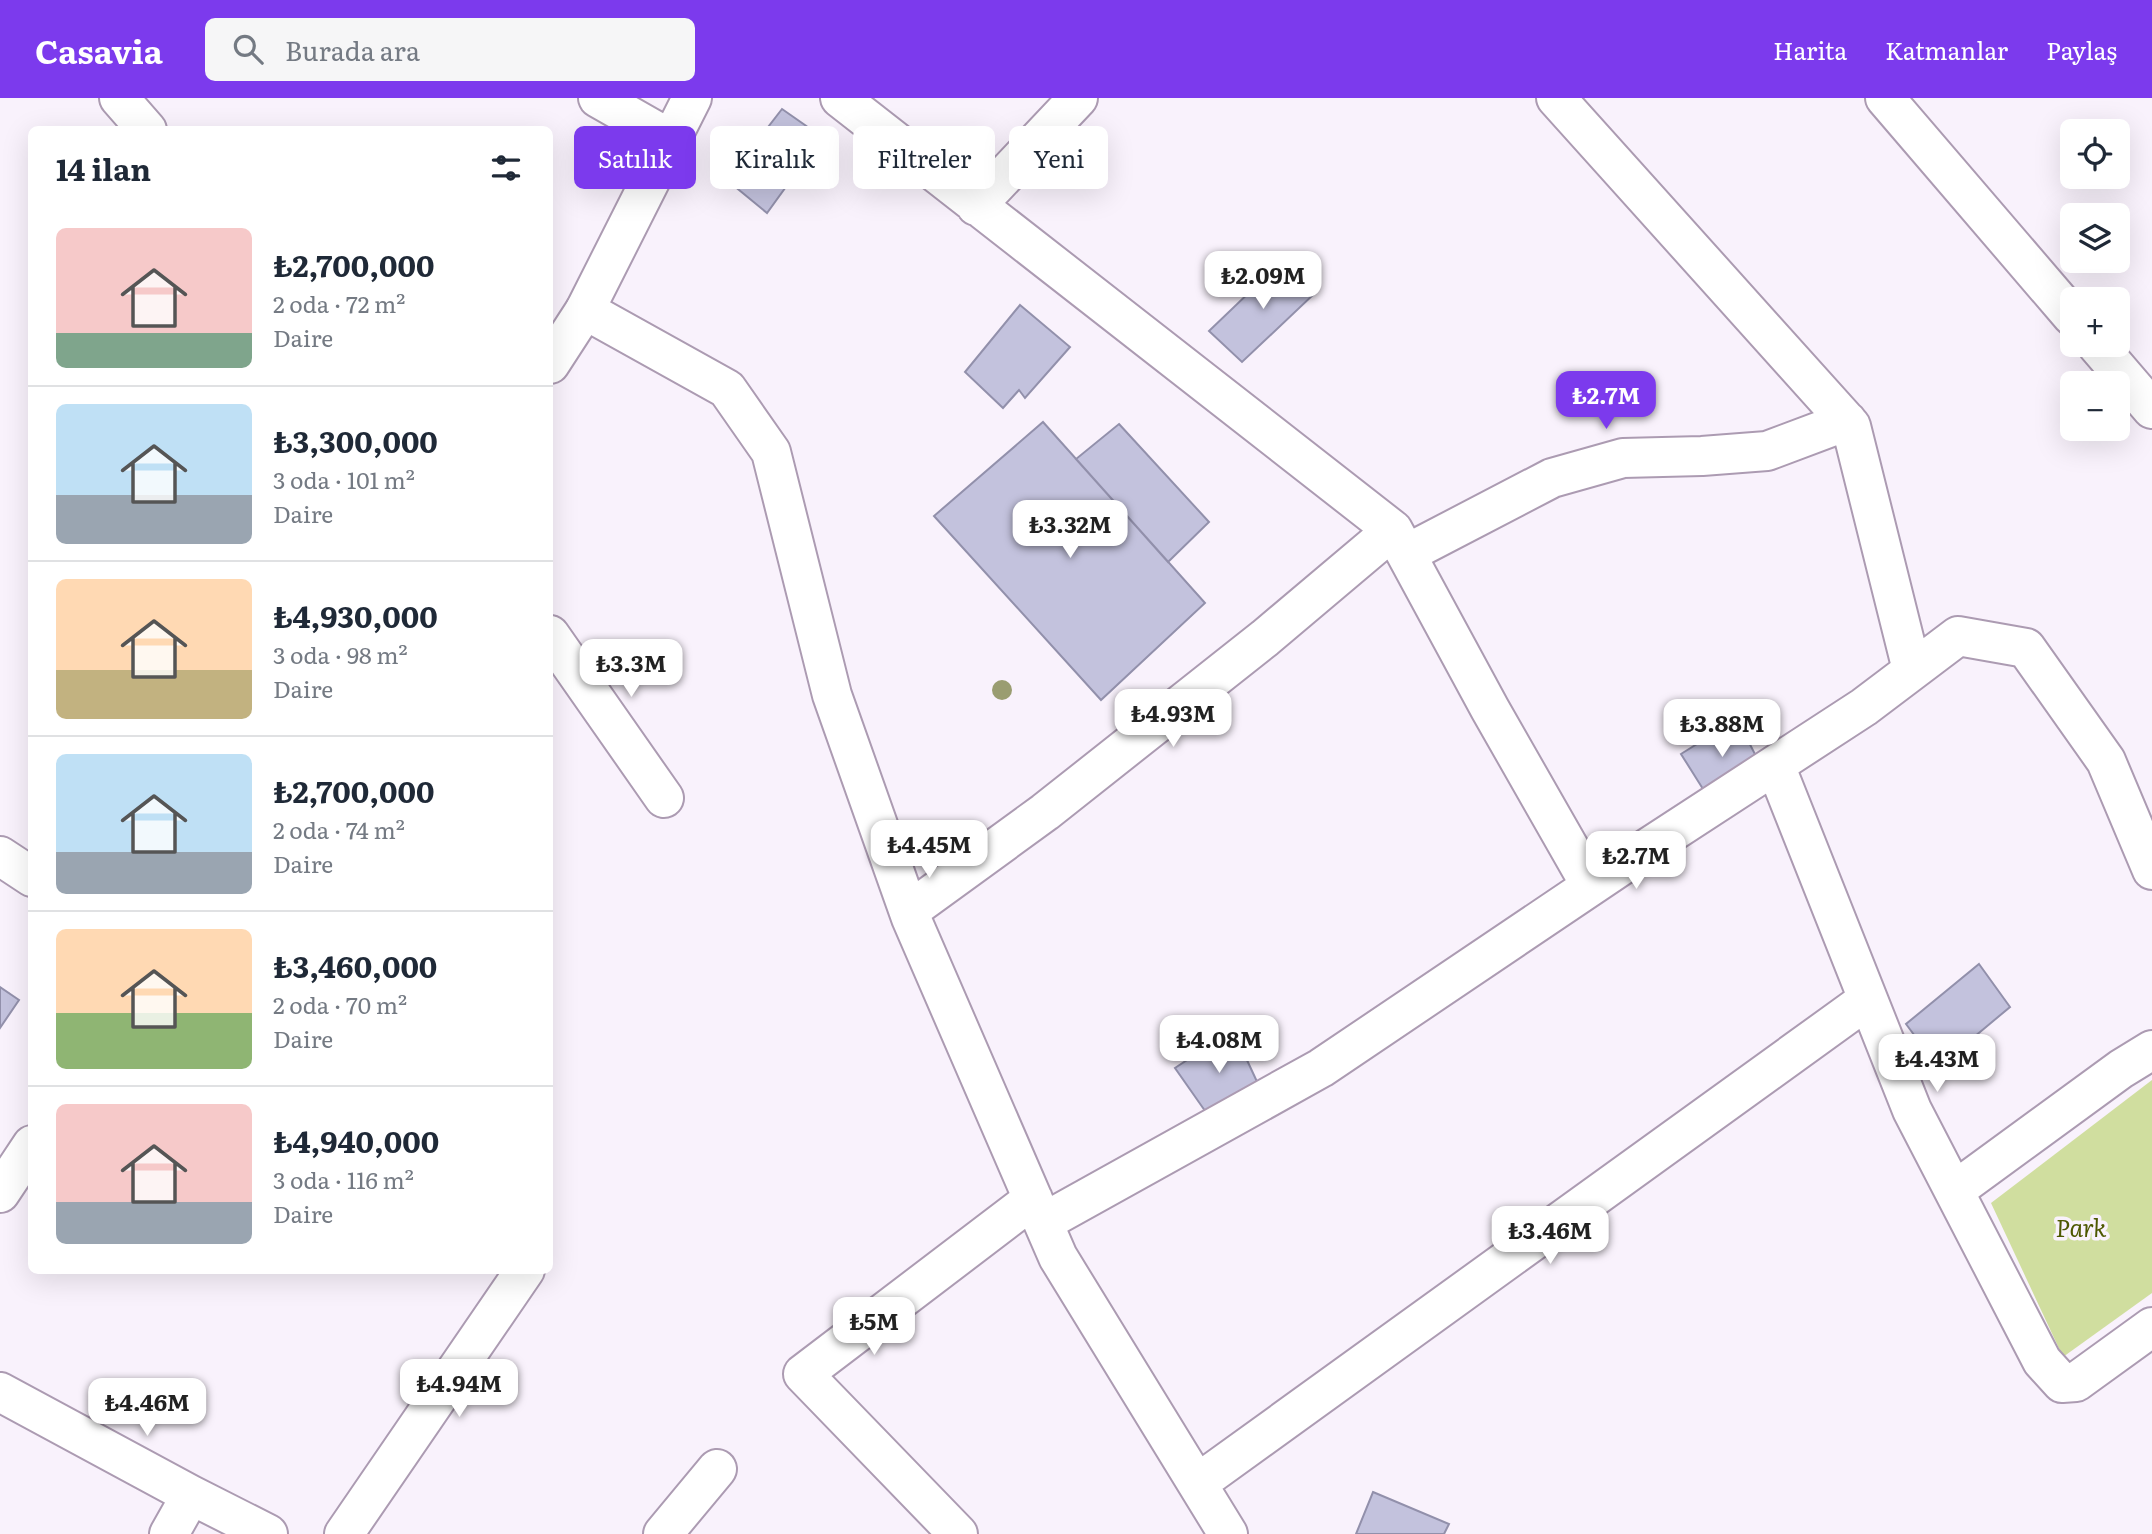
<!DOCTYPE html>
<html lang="tr">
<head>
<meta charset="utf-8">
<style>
  body { margin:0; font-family:Literata,serif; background:#f6f6f7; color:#1f2937; height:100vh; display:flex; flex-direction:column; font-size:26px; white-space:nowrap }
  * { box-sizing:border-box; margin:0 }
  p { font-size:23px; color:#747a83 }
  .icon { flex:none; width:38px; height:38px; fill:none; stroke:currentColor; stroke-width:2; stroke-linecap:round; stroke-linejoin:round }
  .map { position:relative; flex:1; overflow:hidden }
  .panel { position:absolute; left:28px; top:28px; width:525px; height:1148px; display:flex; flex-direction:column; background:#fff; border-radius:10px; box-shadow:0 7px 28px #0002 }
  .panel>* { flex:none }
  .top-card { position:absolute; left:574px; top:28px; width:665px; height:63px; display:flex; gap:14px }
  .buttons { position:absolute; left:2060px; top:21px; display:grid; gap:14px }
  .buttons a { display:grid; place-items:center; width:70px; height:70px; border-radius:10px; background:#fff; box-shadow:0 7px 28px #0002; font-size:35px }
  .price { position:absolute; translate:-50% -60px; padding:0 16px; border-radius:14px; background:#fff; color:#222; font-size:23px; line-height:46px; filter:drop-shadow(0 2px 4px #0008) }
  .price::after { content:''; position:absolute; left:50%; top:42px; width:21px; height:16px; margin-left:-10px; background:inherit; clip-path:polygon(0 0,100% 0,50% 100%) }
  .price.selected { background:#7c3aed; color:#fff }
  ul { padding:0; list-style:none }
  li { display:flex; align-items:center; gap:21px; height:175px; padding:0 28px }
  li+li { border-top:2px solid #e0e1e3 }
  li span { display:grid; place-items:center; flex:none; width:196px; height:140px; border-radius:10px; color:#555 }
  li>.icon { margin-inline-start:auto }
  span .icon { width:84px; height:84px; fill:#fffc; stroke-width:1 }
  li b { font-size:30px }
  h2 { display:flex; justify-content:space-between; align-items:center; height:84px; padding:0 28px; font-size:30px }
  .tag { padding:0 24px; border-radius:10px; background:#fff; box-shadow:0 7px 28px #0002; font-size:24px; line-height:63px }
  .tag.selected { background:#7c3aed; color:#fff }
  header { display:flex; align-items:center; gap:42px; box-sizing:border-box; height:98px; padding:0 35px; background:#7c3aed; color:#fff }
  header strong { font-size:33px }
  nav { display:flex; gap:38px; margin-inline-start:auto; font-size:24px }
  .search { width:490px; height:63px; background:#f6f6f7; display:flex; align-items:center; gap:18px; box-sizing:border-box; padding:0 24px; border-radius:10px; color:#747a83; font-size:26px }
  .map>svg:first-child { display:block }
  .green { fill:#d0de9f }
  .building { fill:#c3c2dd; stroke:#9290ab; stroke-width:2 }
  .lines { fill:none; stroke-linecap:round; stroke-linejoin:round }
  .minor-casing { stroke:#ac9bb2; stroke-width:42 }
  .tertiary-casing { stroke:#ac9bb2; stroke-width:42 }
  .minor { stroke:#fff; stroke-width:38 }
  .tertiary { stroke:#fff; stroke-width:38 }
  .tree { fill:#9a9d71 }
  .labels { text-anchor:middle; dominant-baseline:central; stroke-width:7; stroke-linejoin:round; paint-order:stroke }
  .park-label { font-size:24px; font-style:italic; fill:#4d5800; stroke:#f9f2fc }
</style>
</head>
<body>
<header>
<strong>Casavia</strong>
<div class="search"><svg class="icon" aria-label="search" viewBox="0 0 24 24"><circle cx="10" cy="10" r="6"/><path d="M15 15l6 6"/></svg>Burada ara</div>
<nav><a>Harita</a><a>Katmanlar</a><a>Paylaş</a></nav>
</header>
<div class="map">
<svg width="2152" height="1436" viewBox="0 0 2152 1436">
  <rect width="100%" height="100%" fill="#f9f2fc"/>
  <path class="green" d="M 2152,982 L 2152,1195 L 2063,1259 L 1991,1105 Z"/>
  <path class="building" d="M 782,11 L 822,39 L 767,115 L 727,82 Z
    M 1284,161 L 1315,195 L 1242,264 L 1209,233 Z
    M 1020,207 L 1070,249 L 1025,300 L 1019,292 L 1003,310 L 965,274 Z
    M 1043,324 L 1205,505 L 1101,602 L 934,418 Z
    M 1119,326 L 1209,424 L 1168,464 L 1076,361 Z
    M 1737,621 L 1761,668 L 1708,699 L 1681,656 Z
    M 1979,866 L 2010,909 L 1938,969 L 1906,926 Z
    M 0,889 L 19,902 L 0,930 Z
    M 1233,932 L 1259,988 L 1210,1020 L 1175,970 Z
    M 1373,1394 L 1449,1426 L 1444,1436 L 1356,1436 Z"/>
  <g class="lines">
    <g class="minor-casing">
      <path id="minor" d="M 119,0 L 147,32
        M 598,0 L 670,41
        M 840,0 L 1393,432 L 1490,611 L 1591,788
        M 1556,0 L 1851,328 L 1912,572
        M 1885,0 L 2072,218
        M 976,108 L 1078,0
        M 585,212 L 727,291 L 771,354 L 832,597 L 911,820 L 1058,1159 L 1228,1436
        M 2097,247 L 2152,311
        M 1406,456 L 1552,380 L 1623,360 L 1702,358 L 1767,353 L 1847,323
        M 550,537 L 664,700
        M 1775,667 L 1912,1012 L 2042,1263 L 2062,1285 L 2076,1284 L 2152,1229
        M 0,758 L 32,779
        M 909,813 L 1045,714 L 1265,540 L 1393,432
        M 1954,1093 L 2121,971 L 2152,952
        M 1044,1124 L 1321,970 L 1646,751 L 1864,609 L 1958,538 L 2026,550 L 2106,663 L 2152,772
        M 0,1294 L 191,1397 L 268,1436
        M 1198,1385 L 1867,902
        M 169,1436 L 191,1397
        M 344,1436 L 525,1172
        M 663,1436 L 717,1371
        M 958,1436 L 803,1276 L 1033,1101"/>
    </g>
    <g class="tertiary-casing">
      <path id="tertiary" d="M 550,266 L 585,212 L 692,0
        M 0,1095 L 32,1047"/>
    </g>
    <use href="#minor" class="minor"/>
    <use href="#tertiary" class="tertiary"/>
  </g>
  <circle class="tree" cx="1002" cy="592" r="10"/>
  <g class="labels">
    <g class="park-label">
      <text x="2081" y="1128">Park</text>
    </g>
  </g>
</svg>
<div class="buttons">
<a><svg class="icon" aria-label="locate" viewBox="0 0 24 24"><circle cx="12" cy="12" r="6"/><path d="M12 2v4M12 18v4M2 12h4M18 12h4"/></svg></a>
<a><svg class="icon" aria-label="layers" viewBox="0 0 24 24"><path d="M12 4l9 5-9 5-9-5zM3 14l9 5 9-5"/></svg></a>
<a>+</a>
<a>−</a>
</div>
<b class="price" style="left:1263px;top:213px">₺2.09M</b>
<b class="price selected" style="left:1606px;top:333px">₺2.7M</b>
<b class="price" style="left:1070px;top:462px">₺3.32M</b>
<b class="price" style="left:631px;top:601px">₺3.3M</b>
<b class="price" style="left:1173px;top:651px">₺4.93M</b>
<b class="price" style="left:1722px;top:661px">₺3.88M</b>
<b class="price" style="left:929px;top:782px">₺4.45M</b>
<b class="price" style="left:1636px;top:793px">₺2.7M</b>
<b class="price" style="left:1219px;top:977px">₺4.08M</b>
<b class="price" style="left:1937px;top:996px">₺4.43M</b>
<b class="price" style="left:1550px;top:1168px">₺3.46M</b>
<b class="price" style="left:874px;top:1259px">₺5M</b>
<b class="price" style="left:459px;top:1321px">₺4.94M</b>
<b class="price" style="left:147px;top:1340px">₺4.46M</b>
<div class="top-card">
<a class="tag selected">Satılık</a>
<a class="tag">Kiralık</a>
<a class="tag">Filtreler</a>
<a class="tag">Yeni</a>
</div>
<section class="panel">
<h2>14 ilan<svg class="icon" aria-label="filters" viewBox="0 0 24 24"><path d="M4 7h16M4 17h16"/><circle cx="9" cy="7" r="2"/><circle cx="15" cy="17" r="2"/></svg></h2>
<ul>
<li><span style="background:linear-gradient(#f6c9c9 75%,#7fa58c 0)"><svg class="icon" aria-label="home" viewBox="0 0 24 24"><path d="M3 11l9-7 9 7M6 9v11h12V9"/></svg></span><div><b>₺2,700,000</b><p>2 oda · 72 m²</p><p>Daire</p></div></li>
<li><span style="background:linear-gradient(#bfe0f5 65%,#9aa5b1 0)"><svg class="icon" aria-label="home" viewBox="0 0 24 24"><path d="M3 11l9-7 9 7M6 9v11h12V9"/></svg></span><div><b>₺3,300,000</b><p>3 oda · 101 m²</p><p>Daire</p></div></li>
<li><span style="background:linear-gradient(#ffd9b3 65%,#c2b280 0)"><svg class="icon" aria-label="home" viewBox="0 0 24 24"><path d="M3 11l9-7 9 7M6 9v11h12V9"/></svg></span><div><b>₺4,930,000</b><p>3 oda · 98 m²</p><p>Daire</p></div></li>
<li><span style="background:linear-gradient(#bfe0f5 70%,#9aa5b1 0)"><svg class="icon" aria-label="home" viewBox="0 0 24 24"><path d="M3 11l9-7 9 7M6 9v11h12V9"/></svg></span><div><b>₺2,700,000</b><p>2 oda · 74 m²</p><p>Daire</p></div></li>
<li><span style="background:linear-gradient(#ffd9b3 60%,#8fb573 0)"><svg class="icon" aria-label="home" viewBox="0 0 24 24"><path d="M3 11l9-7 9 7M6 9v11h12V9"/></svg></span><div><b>₺3,460,000</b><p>2 oda · 70 m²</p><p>Daire</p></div></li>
<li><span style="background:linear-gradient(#f6c9c9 70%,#9aa5b1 0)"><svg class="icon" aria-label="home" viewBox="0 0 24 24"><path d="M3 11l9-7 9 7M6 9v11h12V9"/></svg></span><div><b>₺4,940,000</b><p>3 oda · 116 m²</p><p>Daire</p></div></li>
</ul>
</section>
</div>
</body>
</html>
